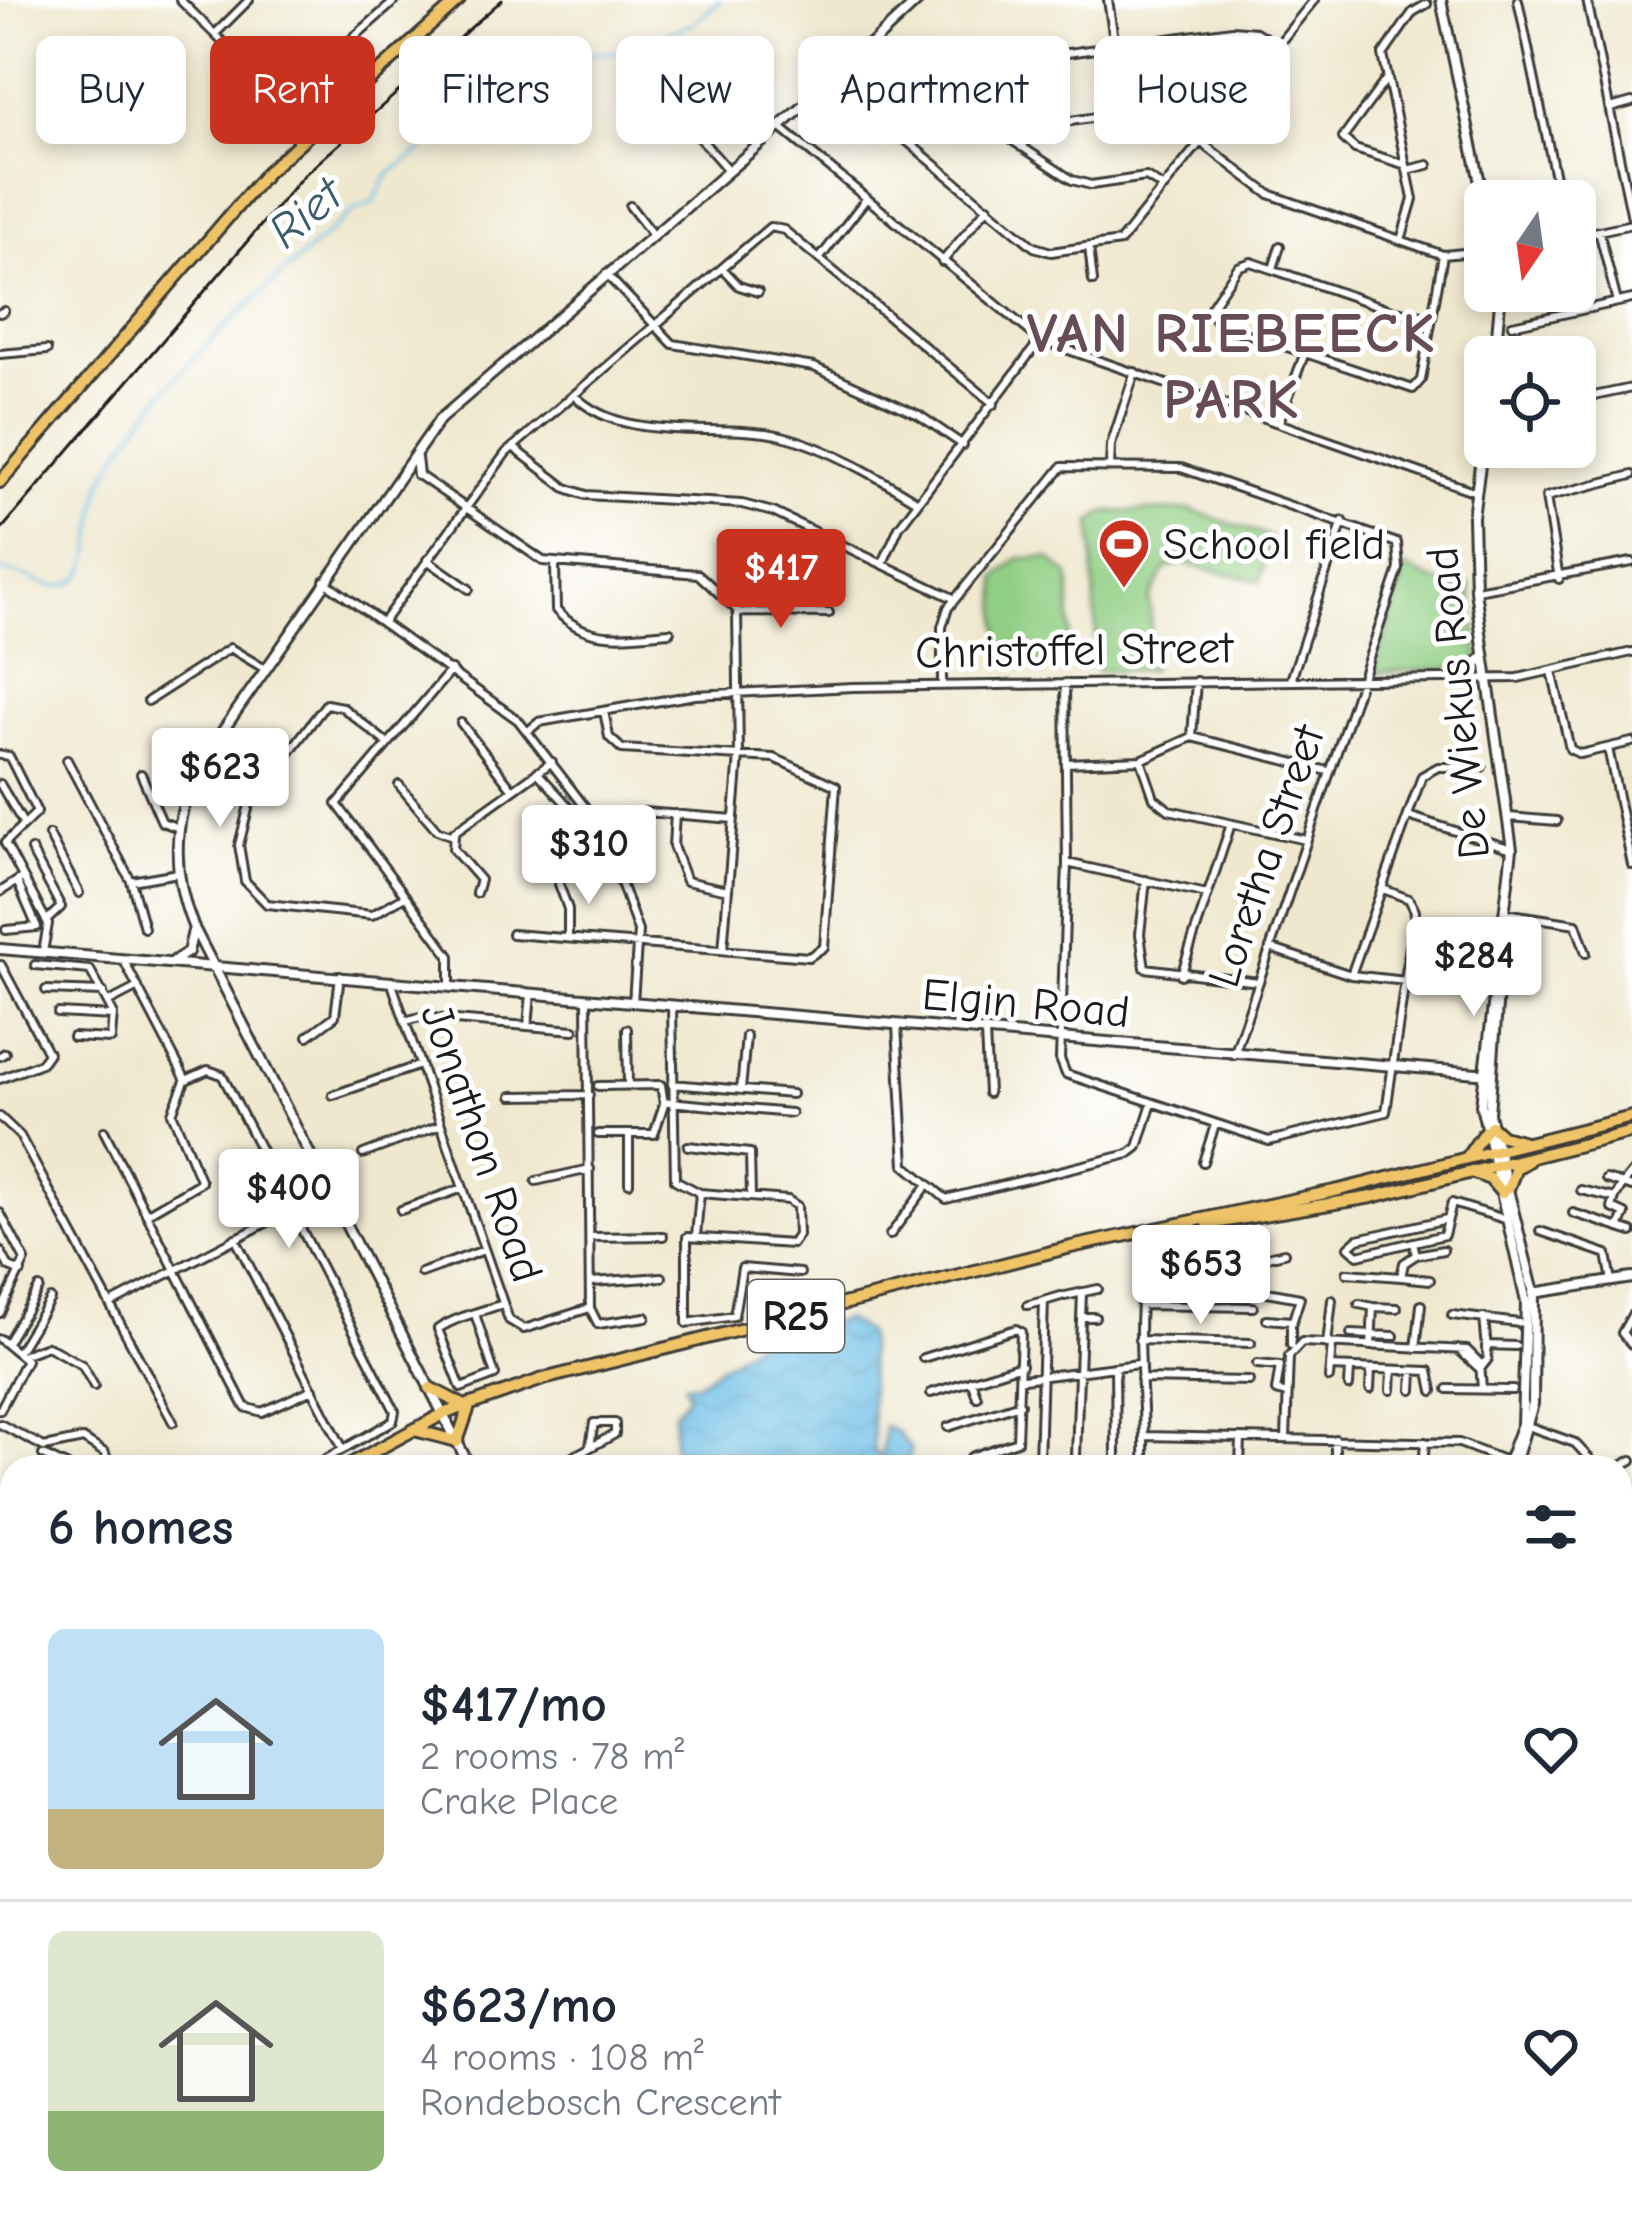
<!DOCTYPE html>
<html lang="en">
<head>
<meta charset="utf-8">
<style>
  body { margin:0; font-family:"Comic Neue",sans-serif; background:#f2f2f3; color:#1f2937; height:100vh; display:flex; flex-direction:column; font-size:45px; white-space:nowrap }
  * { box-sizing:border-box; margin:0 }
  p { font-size:39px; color:#747a83 }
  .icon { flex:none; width:66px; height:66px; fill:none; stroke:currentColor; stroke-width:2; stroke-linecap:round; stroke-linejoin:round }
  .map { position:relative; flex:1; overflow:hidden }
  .sheet { position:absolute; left:0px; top:1455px; width:1632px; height:771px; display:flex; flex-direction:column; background:#fff; border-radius:36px 36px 0 0; box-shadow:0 6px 18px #0003 }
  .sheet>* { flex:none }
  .banner { position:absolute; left:36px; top:36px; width:1560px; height:108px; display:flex; gap:24px }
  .needle { width:78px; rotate:193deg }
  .buttons { position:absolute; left:1464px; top:180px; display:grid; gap:24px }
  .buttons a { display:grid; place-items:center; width:132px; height:132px; border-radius:18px; background:#fff; box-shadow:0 6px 18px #0003; font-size:60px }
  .price { position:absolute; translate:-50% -102px; padding:0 27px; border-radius:12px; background:#fff; color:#222; font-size:39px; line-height:78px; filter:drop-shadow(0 3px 6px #0008) }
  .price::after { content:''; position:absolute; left:50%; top:72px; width:36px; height:27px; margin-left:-18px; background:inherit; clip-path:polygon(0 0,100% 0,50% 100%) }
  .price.current { background:#c8321e; color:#fff }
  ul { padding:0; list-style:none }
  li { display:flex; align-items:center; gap:36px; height:300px; padding:0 48px }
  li+li { border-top:3px solid #e0e1e3 }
  li span { display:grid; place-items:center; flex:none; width:336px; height:240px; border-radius:18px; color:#555 }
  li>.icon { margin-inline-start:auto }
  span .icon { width:144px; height:144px; fill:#fffc; stroke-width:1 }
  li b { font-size:51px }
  h2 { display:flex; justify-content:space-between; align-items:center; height:144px; padding:0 48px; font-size:51px }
  .chip { padding:0 42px; border-radius:18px; background:#fff; box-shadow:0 6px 18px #0003; font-size:42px; line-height:108px }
  .chip.current { background:#c8321e; color:#fff }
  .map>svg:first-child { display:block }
  .green { fill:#91cf84; stroke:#567650; stroke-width:3 }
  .water { fill:url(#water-waves); stroke:#426c80; stroke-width:3 }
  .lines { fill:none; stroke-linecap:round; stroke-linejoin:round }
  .stream { stroke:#69bde5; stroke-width:3 }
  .minor-casing { stroke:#3c3b37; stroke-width:12 }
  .tertiary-casing { stroke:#3c3b37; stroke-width:14 }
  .primary-casing { stroke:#3c3b37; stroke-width:16 }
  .minor { stroke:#fff; stroke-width:6 }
  .tertiary { stroke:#fff; stroke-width:8 }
  .primary { stroke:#efc469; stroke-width:10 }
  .rail { stroke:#1c1c1c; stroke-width:3 }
  .labels { text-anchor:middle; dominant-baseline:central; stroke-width:10; stroke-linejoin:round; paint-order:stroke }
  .shield { fill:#fff; stroke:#606060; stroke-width:3 }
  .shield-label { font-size:42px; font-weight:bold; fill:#1c1c1c }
  .poi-label { font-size:45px; fill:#1c1c1c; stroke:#fff; text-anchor:start }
  .street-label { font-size:45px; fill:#1c1c1c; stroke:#fff }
  .water-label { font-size:48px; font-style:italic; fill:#3b5c6c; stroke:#fff }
  .district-label { font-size:57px; font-weight:bold; letter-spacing:3px; fill:#664c54; stroke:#fff }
</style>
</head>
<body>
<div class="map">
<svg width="1632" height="2224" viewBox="0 0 1632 2224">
  <defs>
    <pattern id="water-waves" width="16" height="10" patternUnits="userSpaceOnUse" patternTransform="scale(3)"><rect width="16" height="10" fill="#69bde5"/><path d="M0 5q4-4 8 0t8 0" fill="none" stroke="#5aa2c4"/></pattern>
  </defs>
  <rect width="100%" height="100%" fill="#fff"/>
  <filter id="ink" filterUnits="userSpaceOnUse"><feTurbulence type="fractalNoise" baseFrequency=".00833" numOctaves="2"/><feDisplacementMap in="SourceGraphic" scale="24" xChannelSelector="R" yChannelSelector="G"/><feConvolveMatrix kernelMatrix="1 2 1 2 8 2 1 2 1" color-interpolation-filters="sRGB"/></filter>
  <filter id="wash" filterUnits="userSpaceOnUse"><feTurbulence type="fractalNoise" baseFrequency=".004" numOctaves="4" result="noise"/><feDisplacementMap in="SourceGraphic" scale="48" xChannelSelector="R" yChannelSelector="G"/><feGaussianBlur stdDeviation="2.7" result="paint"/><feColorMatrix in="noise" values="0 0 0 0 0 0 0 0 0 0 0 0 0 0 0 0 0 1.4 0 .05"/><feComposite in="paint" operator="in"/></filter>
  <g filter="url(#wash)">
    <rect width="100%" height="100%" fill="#efe8cf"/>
    <path class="green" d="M 1191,510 L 1270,537 L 1260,581 L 1182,563 L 1166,568 L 1150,598 L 1151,670 L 1097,671 L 1092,522 L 1104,512 Z
      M 1019,558 L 1050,558 L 1070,577 L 1070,642 L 1051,661 L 1018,660 L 1000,643 L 997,577 Z
      M 1406,568 L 1457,591 L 1470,585 L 1479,655 L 1474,667 L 1374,673 Z"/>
    <path class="water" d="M 845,1319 L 867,1333 L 874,1451 L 881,1460 L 884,1426 L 898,1433 L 911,1449 L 907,1467 L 680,1467 L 673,1461 L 674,1412 L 688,1396 L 684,1384 L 697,1383 L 756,1342 Z"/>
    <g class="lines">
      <path class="stream" d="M 0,571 C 25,569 53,599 78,579 C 100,561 90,506 106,476 C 164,369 266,291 354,210 L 373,203 L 388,175 L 421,151 L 465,95 L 475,95 L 518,127 L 517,113 L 555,68 L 596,52 L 624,52 L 694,23 L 720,0"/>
    </g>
  </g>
  <g filter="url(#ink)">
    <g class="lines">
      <g class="minor-casing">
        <path id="minor" d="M 180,0 L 311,129
          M 1108,0 L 1115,46
          M 1518,0 L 1560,201
          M 1587,0 L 1632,218
          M 215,34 L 249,0
          M 867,44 L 1072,180 L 1091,185 L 1146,177 L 1164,188
          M 909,77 L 888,112 L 890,127 L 1034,247 L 1051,252 L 1120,242 L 1314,0
          M 1387,78 L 1343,138 L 1355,149 L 1406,165
          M 940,97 L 958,74 L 974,66 L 1232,30 L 1256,32 L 1277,45
          M 282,101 L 396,0
          M 1610,108 L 1632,102
          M 686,122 L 727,169
          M 776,124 L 1040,340 L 1476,492
          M 1202,143 L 1269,194 L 1443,255 L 1485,251
          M 1021,147 L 1043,125 L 1201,102 L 1224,114
          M 1407,170 L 1428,165
          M 630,206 L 651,233
          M 1599,231 L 1617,302
          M 1575,236 L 1632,224
          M 1401,240 L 1413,199 L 1383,55 L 1413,12 L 1427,4
          M 1089,247 L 1093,281
          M 820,258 L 866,199
          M 942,262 L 988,207
          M 722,268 L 739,286 L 758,292
          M 1273,269 L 1280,246
          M 606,274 L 673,344 L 814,367 L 919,415 L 963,445
          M 0,313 L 4,311
          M 1429,316 L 1394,311 L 1251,262 L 1238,267 L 1209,310 L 1218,324 L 1413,389 L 1421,380 L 1443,255
          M 1512,325 L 1632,299
          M 0,354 L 47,350
          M 574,395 C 624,446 718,421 782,436 C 829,448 878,477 918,502
          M 1575,400 L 1632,388
          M 1279,422 L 1304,355
          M 513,447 L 566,488 L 586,495 L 742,504 L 773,512 L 955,599
          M 1110,466 L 1111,445 L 1135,372
          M 417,474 L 543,561 L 698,574 L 737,610 L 739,756 L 723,950
          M 427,560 L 469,589
          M 883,563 L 899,527 L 1040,340
          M 555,564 L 556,610 C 587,645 628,635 670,632
          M 1559,579 L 1546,497 L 1632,475
          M 324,581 L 518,720 L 602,829 L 638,931 L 633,1002
          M 1476,590 L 1632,562
          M 739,612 L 829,613
          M 383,622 L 506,453 L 770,227 L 784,230 L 994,404
          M 1552,671 L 1570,749 L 1580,754 L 1632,742
          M 1291,680 L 1343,521
          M 1065,683 L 1067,863 L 1060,1059 L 1066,1074 L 1269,1141 L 1386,1112 L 1415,911 L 1409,899 L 1383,889
          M 942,685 L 942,627 L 948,608 L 1062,467 L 1181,468 L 1397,543 L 1399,569 L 1234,1055
          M 148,701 L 230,648 L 265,669
          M 461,723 L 513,790
          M 528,731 L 539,722 L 695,695 L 853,687 L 1518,678 L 1632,652
          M 1192,737 L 1328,771
          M 387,743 L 342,707 L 326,704 L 249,805 L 239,845 L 245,881 L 267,904 L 372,915 L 405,896
          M 1608,748 L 1632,865
          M 0,755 L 9,756 L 37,812 L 5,843
          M 67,760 L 131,881 L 178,873
          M 1141,760 L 1154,798 L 1169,810 L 1306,840
          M 1066,763 L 1141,760 L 1192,737 L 1196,681
          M 537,772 L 582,821 L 581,828 L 559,845
          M 141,774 L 162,822 L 179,828
          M 0,784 L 23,823
          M 399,785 L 437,830 L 450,835 L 552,762
          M 675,814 L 673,846 L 686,881 L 728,890
          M 1408,816 L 1512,849
          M 1509,817 L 1557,821
          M 603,829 L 644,812 L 734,819
          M 454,834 L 453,849 L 480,880 L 476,893
          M 49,835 L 79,893
          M 5,843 L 48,924 L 43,952
          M 31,850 L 61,907 L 46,921
          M 1067,863 L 1207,894
          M 1146,880 L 1140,934 L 1145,968 L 1259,982
          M 131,881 L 144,928
          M 559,884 L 568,909 L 568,938
          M 0,892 L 20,879
          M 1505,913 L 1576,924 L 1586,953
          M 6,930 L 37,927 L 17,881
          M 512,934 L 809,957 L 824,947 L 836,786 L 774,758 L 622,749 L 609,737 L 604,711
          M 1270,948 L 1351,975 L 1406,981
          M 124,961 L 186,1080
          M 35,965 L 90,970 L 113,1013 L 111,1039 L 73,1037
          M 1181,975 L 1231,824
          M 1351,975 L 1422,776 L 1438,767 L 1482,767
          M 391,981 L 509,1320 L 524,1329 L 590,1308
          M 450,987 L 450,956 L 337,804 L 451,670
          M 46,990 L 103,992
          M 587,998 L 590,1308
          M 109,1002 L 138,987
          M 672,1005 L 675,1180 L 700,1193 L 788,1200 L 797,1206 L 798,1235 L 792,1244 L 687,1237 L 687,1323 L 734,1316 L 742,1268 L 800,1273
          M 58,1013 L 113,1016
          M 405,1021 L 420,1017 L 574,1030
          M 528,1026 L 531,994
          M 897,1026 L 905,1165 L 946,1199 L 1129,1154 L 1138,1147 L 1152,1103
          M 627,1029 L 628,1085
          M 985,1033 L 988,1093
          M 308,1036 L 335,1016 L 340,976
          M 0,1056 L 5,1053
          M 0,1079 L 41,1063 L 48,1053 L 1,965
          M 186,1080 L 208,1070 L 222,1075 L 395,1411 L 393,1421 L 312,1467
          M 672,1084 L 792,1094
          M 598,1086 L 661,1085 L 664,1104 L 654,1134 L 598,1134
          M 741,1090 L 746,1036
          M 333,1095 L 420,1065
          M 512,1096 L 589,1095
          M 669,1102 L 791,1113
          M 0,1117 L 20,1136 L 173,1422
          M 104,1131 L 245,1407 L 262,1412 L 313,1389
          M 629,1134 L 629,1183
          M 688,1146 L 750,1153 L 751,1196
          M 363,1154 L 441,1125
          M 1203,1162 L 1215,1125
          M 1632,1173 L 1623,1184 L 1632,1187
          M 1606,1179 L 1623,1184 L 1615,1198
          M 536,1181 L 590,1169
          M 1581,1190 L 1615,1198 L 1612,1208 L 1625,1214 L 1619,1228
          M 401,1210 L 463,1188
          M 0,1213 L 25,1260 L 0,1313
          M 1573,1213 L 1632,1232
          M 146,1214 L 201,1182 L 172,1113 L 185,1081
          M 1447,1219 L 1358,1239 L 1349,1247 L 1358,1255 L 1444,1235 L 1452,1203 L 1508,1220
          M 1540,1231 L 1607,1254 L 1612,1281
          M 890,1235 L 926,1187
          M 696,1236 L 700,1193
          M 591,1237 L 663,1236
          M 235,1238 L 343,1449
          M 1413,1242 L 1416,1255 L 1443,1250
          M 0,1250 L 9,1267 L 21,1272
          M 421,1273 L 484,1250
          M 1347,1273 L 1401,1277 L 1404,1263 L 1416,1255
          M 1401,1277 L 1430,1280
          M 592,1282 L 662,1277
          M 1267,1292 L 1300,1298 L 1292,1323
          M 1065,1296 L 1098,1289
          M 1044,1301 L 1061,1296
          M 110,1304 L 291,1210
          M 1359,1304 L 1373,1307 L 1371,1346
          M 1028,1305 L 1044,1301 L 1039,1462
          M 1141,1305 L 1253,1307
          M 1373,1307 L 1397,1308
          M 590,1308 L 598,1324 L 646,1317
          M 475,1314 L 495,1375 L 461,1388 L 438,1329 C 456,1317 482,1311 503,1304
          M 1452,1315 L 1519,1323
          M 1632,1315 L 1622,1333 L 1632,1345
          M 1081,1317 L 1095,1317
          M 1267,1319 L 1291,1321 L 1291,1345
          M 1351,1334 L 1394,1336
          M 0,1339 L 26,1360 L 0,1410
          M 1139,1340 L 1251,1343
          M 7,1343 L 39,1288
          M 1327,1344 L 1332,1300
          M 1487,1345 L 1516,1346
          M 1416,1348 L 1421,1305
          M 1458,1349 L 1480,1369
          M 19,1350 L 50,1299
          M 25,1354 L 47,1346 L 82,1365 L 94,1386
          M 923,1358 L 1016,1329 L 1021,1332 L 1017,1441 L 971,1457
          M 1257,1364 L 1280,1366 L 1276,1391 L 1287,1394
          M 1115,1367 L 1116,1456
          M 1330,1367 L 1429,1371 L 1433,1391
          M 1480,1369 L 1488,1359 L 1484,1318
          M 1329,1378 L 1332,1344
          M 1023,1379 L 1138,1364
          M 1141,1379 L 1249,1381
          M 971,1380 L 977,1397
          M 1349,1386 L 1350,1368
          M 1370,1389 L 1371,1369
          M 1448,1389 L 1513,1390
          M 1391,1390 L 1392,1370
          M 1412,1390 L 1413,1371
          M 931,1393 L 1021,1365
          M 0,1424 L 44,1447 L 83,1439 L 105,1453 L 109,1467
          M 1525,1425 L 1575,1443 L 1597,1467
          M 948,1427 L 1020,1404
          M 1145,1436 L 1459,1443 L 1509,1462
          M 1286,1439 L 1289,1356 L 1302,1342 L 1467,1350 L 1480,1363 L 1482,1389
          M 43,1455 L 68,1467
          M 1076,1456 L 1082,1292
          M 554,1467 L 615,1434 L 615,1423 L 594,1423 L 590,1446
          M 1144,1467 C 1146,1404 1135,1344 1143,1282 L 1160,1272 L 1208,1271 L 1284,1253
          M 1240,1467 L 1241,1438
          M 1335,1467 L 1335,1439
          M 1423,1467 L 1425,1442
          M 1619,1467 L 1632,1460
          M 0,1521 L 12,1513
          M 1620,1527 L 1632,1527
          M 1620,1633 L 1632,1636
          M 0,1648 L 12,1641
          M 1620,1710 L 1632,1713
          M 3,1731 L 12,1746
          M 1620,1787 L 1632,1791
          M 1620,1864 L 1632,1867
          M 1620,1947 L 1632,1947
          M 0,1956 L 12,1942
          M 1620,2031 L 1632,2053
          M 0,2061 L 12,2047
          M 0,2118 L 12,2131
          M 0,2132 L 12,2143
          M 0,2156 L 12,2146
          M 46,2214 L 52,2224
          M 197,2214 L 205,2224
          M 282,2214 L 295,2224
          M 396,2214 L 410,2224
          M 516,2214 L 551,2224
          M 963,2214 L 964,2224
          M 1095,2214 L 1115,2224
          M 1286,2214 L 1298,2224
          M 1384,2214 L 1390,2224
          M 1474,2214 L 1480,2224
          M 135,2224 L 144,2214
          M 234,2224 L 244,2214
          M 715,2224 L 716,2214
          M 889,2224 L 890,2214
          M 1261,2224 L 1269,2214
          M 1445,2224 L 1462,2214"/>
      </g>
      <g class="tertiary-casing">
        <path id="tertiary" d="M 1441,0 L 1485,206
          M 1495,357 L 1501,291
          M 440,419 L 199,765 C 173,817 171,872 193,926 L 470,1467
          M 439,420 L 819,93 L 919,0
          M 1485,428 L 1473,517 L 1475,590 L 1512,849 L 1481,1105 L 1526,1302 L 1522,1424 L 1506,1467
          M 416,458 L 418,475
          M 1456,677 L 1471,672 L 1482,657
          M 0,949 L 1489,1074
          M 174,961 L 188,952 L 193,931
          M 1498,992 L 1489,1114 L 1534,1293 L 1533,1404 L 1514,1467
          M 1533,1293 L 1632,1278
          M 1620,2206 L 1632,2222
          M 787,2224 L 787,2214"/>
      </g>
      <g class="primary-casing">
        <path id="primary" d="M 297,115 L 297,138
          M 0,482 L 267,172 L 459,0
          M 1491,1126 L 1502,1136 L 1525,1142
          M 1467,1157 L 1485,1131
          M 1471,1172 L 1490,1179 L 1502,1193
          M 1508,1189 L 1516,1168 L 1528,1161
          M 1208,1224 L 1372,1197 L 1632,1132
          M 430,1388 L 463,1405
          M 414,1430 L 457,1441
          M 457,1442 L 470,1404
          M 345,1467 L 443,1414 L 543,1379 L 1071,1247 L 1339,1190 L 1632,1117
          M 0,1666 L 12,1659"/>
      </g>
      <use href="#minor" class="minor"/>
      <use href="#tertiary" class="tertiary"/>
      <use href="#primary" class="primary"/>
      <path class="rail" d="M 0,531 L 303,176 L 502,0"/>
    </g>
  </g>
  <defs>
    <g id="stadium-pin" transform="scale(2.7)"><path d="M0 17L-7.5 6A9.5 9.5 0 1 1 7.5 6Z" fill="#c8321e" stroke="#fff"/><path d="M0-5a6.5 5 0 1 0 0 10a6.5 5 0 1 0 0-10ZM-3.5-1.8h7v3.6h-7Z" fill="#fff"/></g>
  </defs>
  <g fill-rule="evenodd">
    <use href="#stadium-pin" x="1124" y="544"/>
  </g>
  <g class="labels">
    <rect class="shield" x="748" y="1280" width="96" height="72" rx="9"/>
    <g class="shield-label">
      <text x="796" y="1316">R25</text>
    </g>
    <g class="poi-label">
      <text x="1163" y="544">School field</text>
    </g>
    <g class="street-label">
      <text transform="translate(1074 650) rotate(-1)">Christoffel Street</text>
      <text transform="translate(1458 703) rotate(-96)">De Wiekus Road</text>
      <text transform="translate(1266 856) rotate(-71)">Loretha Street</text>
      <text transform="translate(1026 1003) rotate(5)">Elgin Road</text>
      <text transform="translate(482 1143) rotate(71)">Jonathon Road</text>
    </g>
    <g class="water-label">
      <text transform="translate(306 213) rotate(-40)">Riet</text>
    </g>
    <g class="district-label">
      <text x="1232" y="333">VAN RIEBEECK<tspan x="1232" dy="66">PARK</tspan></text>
    </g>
  </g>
</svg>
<div class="buttons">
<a><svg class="needle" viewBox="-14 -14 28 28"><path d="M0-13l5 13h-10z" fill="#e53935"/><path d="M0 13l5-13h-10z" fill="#747a83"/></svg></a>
<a><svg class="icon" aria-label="locate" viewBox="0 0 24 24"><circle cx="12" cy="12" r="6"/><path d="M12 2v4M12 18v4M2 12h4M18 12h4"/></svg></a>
</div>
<b class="price current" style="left:781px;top:631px">$417</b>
<b class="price" style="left:220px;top:830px">$623</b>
<b class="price" style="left:589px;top:907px">$310</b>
<b class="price" style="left:1474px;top:1019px">$284</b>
<b class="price" style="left:289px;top:1251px">$400</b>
<b class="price" style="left:1201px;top:1327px">$653</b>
<div class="banner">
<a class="chip">Buy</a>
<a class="chip current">Rent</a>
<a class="chip">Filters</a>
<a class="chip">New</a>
<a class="chip">Apartment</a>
<a class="chip">House</a>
</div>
<section class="sheet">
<h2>6 homes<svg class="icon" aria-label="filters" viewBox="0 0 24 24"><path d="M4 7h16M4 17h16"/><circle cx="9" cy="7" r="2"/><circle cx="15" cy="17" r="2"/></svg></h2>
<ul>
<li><span style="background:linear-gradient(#bfe0f5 75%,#c2b280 0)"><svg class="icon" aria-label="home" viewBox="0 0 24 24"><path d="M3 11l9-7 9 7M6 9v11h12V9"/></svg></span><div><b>$417/mo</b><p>2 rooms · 78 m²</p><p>Crake Place</p></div><svg class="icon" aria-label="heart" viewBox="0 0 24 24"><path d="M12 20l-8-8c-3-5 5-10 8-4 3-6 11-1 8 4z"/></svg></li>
<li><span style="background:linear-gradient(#dfe7d0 75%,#8fb573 0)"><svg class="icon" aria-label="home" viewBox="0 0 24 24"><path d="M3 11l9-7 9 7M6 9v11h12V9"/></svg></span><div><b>$623/mo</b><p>4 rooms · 108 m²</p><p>Rondebosch Crescent</p></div><svg class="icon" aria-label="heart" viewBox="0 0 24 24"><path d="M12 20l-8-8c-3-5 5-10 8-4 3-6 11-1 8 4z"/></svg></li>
</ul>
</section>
</div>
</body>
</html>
